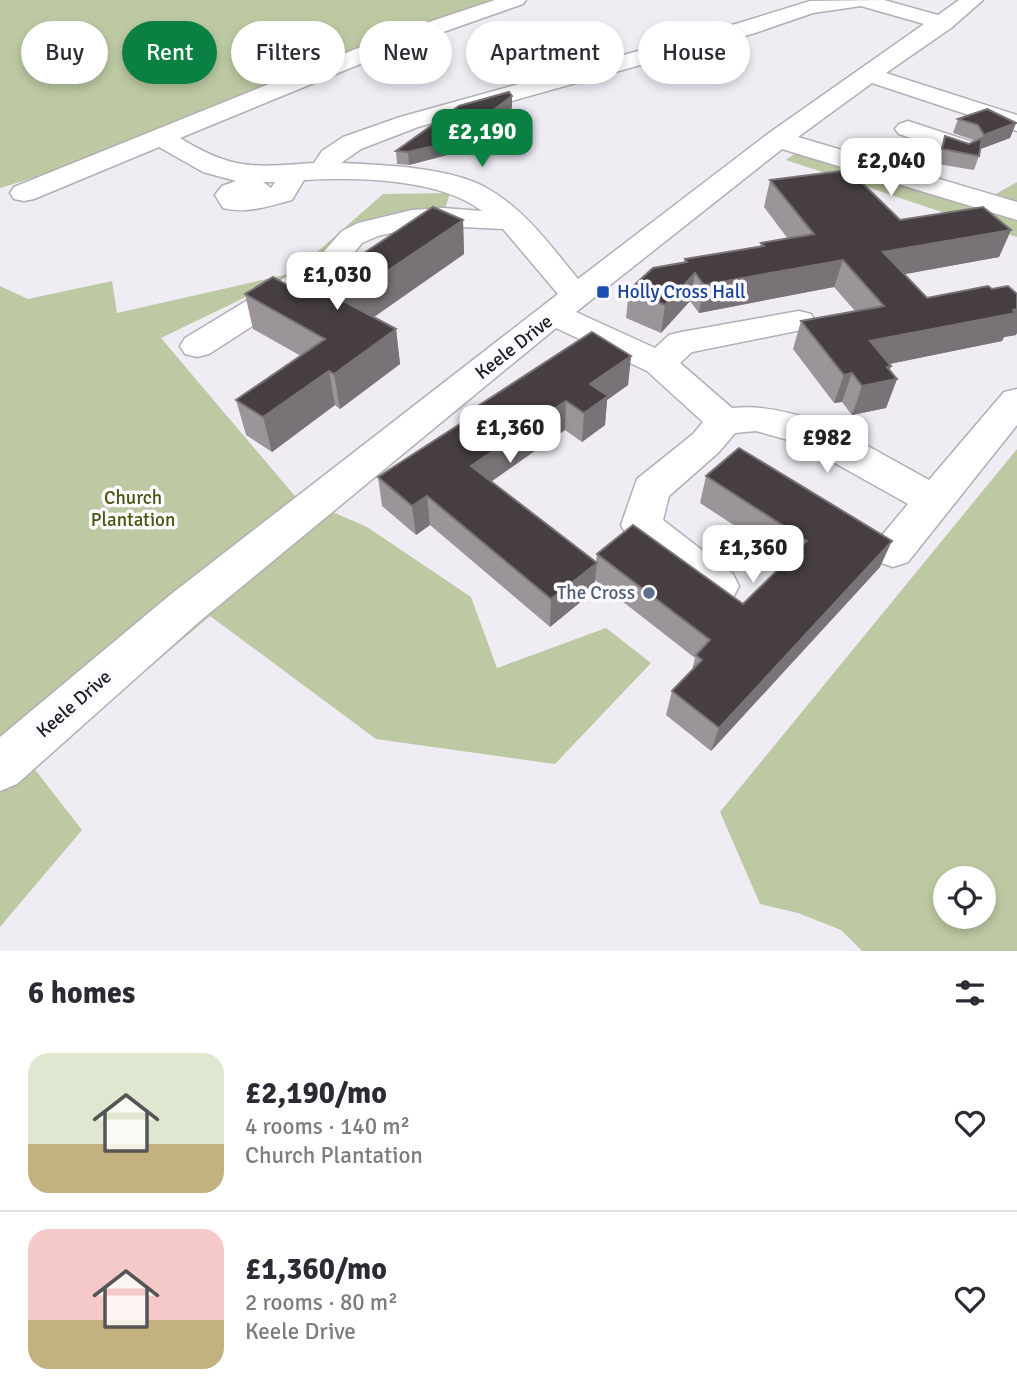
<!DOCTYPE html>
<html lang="en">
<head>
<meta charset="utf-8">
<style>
  body { margin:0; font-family:Signika,sans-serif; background:#f2f2f3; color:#2b2b33; height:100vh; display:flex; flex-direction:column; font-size:26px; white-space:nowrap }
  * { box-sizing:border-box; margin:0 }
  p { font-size:23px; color:#7c7c81 }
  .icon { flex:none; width:38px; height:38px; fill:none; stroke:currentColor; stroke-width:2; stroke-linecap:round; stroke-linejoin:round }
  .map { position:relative; height:951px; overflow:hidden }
  .details { display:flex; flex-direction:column; background:#fff; flex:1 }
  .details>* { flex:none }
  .banner { position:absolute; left:21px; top:21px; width:976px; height:63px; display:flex; gap:14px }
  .buttons { position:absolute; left:933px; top:866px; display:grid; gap:14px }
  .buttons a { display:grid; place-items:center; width:63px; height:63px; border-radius:50%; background:#fff; box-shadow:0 4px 10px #0003; font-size:35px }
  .price { position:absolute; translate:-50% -60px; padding:0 16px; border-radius:14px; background:#fff; color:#222; font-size:23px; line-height:46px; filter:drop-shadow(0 2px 4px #0008) }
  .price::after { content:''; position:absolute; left:50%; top:42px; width:21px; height:16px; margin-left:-10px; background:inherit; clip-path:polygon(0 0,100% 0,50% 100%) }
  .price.on { background:#0b8043; color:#fff }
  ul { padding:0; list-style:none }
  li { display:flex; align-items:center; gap:21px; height:175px; padding:0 28px }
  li+li { border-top:2px solid #e1e1e2 }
  li span { display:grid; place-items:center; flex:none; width:196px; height:140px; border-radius:21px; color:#555 }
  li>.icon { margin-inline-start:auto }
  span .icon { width:84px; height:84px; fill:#fffc; stroke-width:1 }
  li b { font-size:30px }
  h2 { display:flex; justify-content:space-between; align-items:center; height:84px; padding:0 28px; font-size:30px }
  .pill { padding:0 24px; border-radius:32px; background:#fff; box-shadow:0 4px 10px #0003; font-size:24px; line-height:63px }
  .pill.on { background:#0b8043; color:#fff }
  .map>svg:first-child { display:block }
  .green { fill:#bcc9a2; fill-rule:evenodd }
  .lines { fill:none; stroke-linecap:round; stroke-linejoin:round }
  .minor-casing { stroke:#b2aeb5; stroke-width:3 }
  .minor { fill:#fff; fill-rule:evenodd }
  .wall { fill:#9b959a }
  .shaded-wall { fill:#797276 }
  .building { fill:#463e40; stroke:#797276; stroke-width:2 }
  .transit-dot { fill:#1a4fb4; stroke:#fcfaff; stroke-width:2.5 }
  .service-dot { fill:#5c6f8a; stroke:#fcfaff; stroke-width:2.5 }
  .labels { text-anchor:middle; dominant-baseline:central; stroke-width:7; stroke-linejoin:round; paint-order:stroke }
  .transit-label { font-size:19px; fill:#164399; stroke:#fcfaff; text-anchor:start }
  .street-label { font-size:19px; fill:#1f1d20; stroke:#fcfaff }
  .park-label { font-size:19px; fill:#46560f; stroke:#fcfaff }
  .service-label { font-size:19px; fill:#4e5e75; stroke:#fcfaff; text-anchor:end }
</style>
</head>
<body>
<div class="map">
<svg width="1017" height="951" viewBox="0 0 1017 951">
  <rect width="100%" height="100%" fill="#f0ecf4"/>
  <path class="green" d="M 0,0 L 502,0 L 79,164 L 0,188 Z
    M 810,142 L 994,195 L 1017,182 L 1017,237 L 786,160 Z
    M 450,193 L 444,212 L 349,247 L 161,338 L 294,495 L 367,527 L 471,597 L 497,668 L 606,628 L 651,663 L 555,764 L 376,739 L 210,616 L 33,767 L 82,830 L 0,927 L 0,286 L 28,299 L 112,281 L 117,313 L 293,273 L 383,194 Z
    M 1017,449 L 1017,951 L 862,951 L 841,930 L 798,913 L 760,904 L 720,812 ZM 945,878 L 984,878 L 984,917 L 945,917 Z"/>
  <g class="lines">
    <g class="minor-casing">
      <path id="minor" d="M 495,0 L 526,0 L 523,4 L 409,44 L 180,138 C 234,171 254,167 314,163 L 322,151 L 343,137 L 400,117 L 739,23 L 810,1 L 884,0 L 938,15 L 959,0 L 983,0 L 951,28 L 886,73 L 1017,115 L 1017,131 L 872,83 L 798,137 L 1017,202 L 1017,220 L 782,149 L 576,312 L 655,348 L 669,335 L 681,332 L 799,311 L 811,314 L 815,321 L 811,328 L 692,352 L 680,363 L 732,408 C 802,401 869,448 929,480 L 1004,392 L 1017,389 L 1017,425 L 908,562 L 893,567 L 878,562 L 872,551 L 878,540 L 908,504 L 799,443 L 756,431 L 735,433 L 719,452 L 669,496 L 663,520 L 733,574 L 739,586 L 733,598 L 718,603 L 703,598 L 627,536 L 621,525 L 637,479 L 693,434 L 703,422 L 647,371 L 556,328 L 200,621 L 17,784 L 0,791 L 0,737 L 170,595 L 558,294 L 503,229 L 443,226 L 412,228 L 378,236 L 362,243 L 341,269 L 209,354 L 197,357 L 185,354 L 180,346 L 185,338 L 319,257 L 342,231 L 358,223 L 412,210 L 443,208 L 482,211 C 440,178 355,177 304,180 L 292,200 C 269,206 247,214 223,208 L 215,195 L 222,186 L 236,181 L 203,172 L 159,147 L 34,199 L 24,201 L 14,199 L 10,193 L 14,187 L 393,34 ZM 861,6 L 924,24 L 769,133 L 578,279 C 550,245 523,207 483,186 C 446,167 383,165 341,163 L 361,149 L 418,127 L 755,33 L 813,13 ZM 263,182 L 275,182 L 271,188 Z
        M 908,121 L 972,142 L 976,148 L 972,154 L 963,156 L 899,134 L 895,129 L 899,124 Z"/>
    </g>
    <use href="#minor" class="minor"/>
  </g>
  <path class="wall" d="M 512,96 L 512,108 L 451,154 L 409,165 L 397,164 L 396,151 Z
    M 958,119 L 1016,123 L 1010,138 L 980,149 L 979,156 L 974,170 L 937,164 L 940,151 L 945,136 L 969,144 L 974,142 L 973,140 L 953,133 Z
    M 770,180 L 900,220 L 1011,230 L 999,257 L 904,274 L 927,298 L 1016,335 L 1004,337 L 1002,341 L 889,364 L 891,366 L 889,370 L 897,379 L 886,408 L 852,415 L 842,402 L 834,403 L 793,349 L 801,321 L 855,311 L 834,287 L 699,313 L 690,301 L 661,333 L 626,318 L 629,290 L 684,262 L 685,259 L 760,246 L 761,243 L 788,239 L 764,207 Z
    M 463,220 L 464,254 L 374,317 L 396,329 L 400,364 L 340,409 L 335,405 L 272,452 L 246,435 L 236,400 L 301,356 L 253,329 L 245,294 L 303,294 Z
    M 631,356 L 628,385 L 607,400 L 605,425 L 582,442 L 565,430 L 491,481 L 596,562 L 597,554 L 743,604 L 787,560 L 700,503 L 706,476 L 880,567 L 711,751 L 666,715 L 672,691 L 692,670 L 695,658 L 595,580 L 594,591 L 550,627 L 430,525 L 416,535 L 382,506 L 378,477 L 462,423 L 461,417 Z"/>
  <path class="shaded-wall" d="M 512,96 L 512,108 L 451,154 L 409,165 L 408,152 Z
    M 1016,123 L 1010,138 L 978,150 L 984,135 Z
    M 463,220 L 464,254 L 348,335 L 343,301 Z
    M 1011,230 L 999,257 L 873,280 L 883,252 Z
    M 843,260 L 834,287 L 699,313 L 704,285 Z
    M 695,273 L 690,301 L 661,333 L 665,305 Z
    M 1017,309 L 1017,333 L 1016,335 L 1004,337 L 1002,341 L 860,370 L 870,341 Z
    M 396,329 L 400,364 L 340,409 L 334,374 Z
    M 631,356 L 628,385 L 607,400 L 605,425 L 582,442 L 584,413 L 590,384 Z
    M 891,366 L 885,382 L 897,379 L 886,408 L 852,415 L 862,386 L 887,367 Z
    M 329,371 L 335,405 L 272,452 L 263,417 Z
    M 852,373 L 842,402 L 834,403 L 844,375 Z
    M 566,401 L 565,430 L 472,495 L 471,466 Z
    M 427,496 L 430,525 L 416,535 L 412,506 Z
    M 892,541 L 880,567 L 711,751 L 719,728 Z
    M 597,563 L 594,591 L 550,627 L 551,599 Z"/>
  <path class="building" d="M 509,92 L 512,96 L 451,142 L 408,152 L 396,151 L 459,106 Z
    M 987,109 L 1016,123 L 984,135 L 978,125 L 958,119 Z
    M 945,136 L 969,144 L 982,138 L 979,156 L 942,149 Z
    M 849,170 L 900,220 L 983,207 L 1011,230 L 883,252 L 927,298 L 988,286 L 992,289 L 1008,286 L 1017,294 L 1017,309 L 1013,310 L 1016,313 L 870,341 L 891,366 L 887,367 L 897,379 L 862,386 L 852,373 L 844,375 L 801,321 L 884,306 L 843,260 L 704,285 L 695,273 L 665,305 L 629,290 L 653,268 L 687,262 L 685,259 L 764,246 L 761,243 L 814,234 L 770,180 Z
    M 433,207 L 463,220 L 343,301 L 396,329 L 334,374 L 329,371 L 263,417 L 236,400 L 325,339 L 245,294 L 273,277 L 303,294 Z
    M 592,332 L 631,356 L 590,384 L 608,396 L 584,413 L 566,401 L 471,466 L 597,563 L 551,599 L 427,496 L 412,506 L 378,477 L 466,420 L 461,417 Z
    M 739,448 L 892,541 L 719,728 L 672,691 L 702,660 L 696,655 L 710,640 L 597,554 L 633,525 L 743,604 L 807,541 L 706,476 Z"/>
  <rect class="transit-dot" x="596" y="285" width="14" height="14" rx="3.5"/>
  <circle class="service-dot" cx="649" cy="593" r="7"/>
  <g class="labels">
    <g class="transit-label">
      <text x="617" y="292">Holly Cross Hall</text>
    </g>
    <g class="street-label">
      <text transform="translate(514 347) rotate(-38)">Keele Drive</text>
      <text transform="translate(74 704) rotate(-41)">Keele Drive</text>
    </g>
    <g class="park-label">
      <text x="133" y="498">Church<tspan x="133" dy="22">Plantation</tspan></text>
    </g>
    <g class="service-label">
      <text x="635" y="593">The Cross</text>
    </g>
  </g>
</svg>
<div class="buttons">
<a><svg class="icon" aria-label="locate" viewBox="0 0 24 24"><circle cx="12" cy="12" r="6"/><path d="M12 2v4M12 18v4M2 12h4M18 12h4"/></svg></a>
</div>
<b class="price on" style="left:482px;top:169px">£2,190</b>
<b class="price" style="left:891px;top:198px">£2,040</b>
<b class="price" style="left:337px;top:312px">£1,030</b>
<b class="price" style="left:510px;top:465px">£1,360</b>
<b class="price" style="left:827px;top:475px">£982</b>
<b class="price" style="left:753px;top:585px">£1,360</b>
<div class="banner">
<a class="pill">Buy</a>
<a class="pill on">Rent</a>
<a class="pill">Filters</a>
<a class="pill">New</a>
<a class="pill">Apartment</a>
<a class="pill">House</a>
</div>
</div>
<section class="details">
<h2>6 homes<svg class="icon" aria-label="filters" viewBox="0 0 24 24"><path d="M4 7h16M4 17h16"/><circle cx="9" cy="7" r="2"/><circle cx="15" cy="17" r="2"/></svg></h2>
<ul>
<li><span style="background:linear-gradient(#dfe7d0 65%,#c2b280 0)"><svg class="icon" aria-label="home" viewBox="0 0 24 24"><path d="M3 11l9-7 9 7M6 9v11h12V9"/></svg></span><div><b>£2,190/mo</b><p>4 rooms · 140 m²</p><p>Church Plantation</p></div><svg class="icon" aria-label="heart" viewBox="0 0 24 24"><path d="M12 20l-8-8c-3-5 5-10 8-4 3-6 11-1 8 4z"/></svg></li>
<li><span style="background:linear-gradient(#f6c9c9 65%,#c2b280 0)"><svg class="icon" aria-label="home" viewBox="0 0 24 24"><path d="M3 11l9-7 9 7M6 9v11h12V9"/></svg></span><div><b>£1,360/mo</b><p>2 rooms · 80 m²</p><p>Keele Drive</p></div><svg class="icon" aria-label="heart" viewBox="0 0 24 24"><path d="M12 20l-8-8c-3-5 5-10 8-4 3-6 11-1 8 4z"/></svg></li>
</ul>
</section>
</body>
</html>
